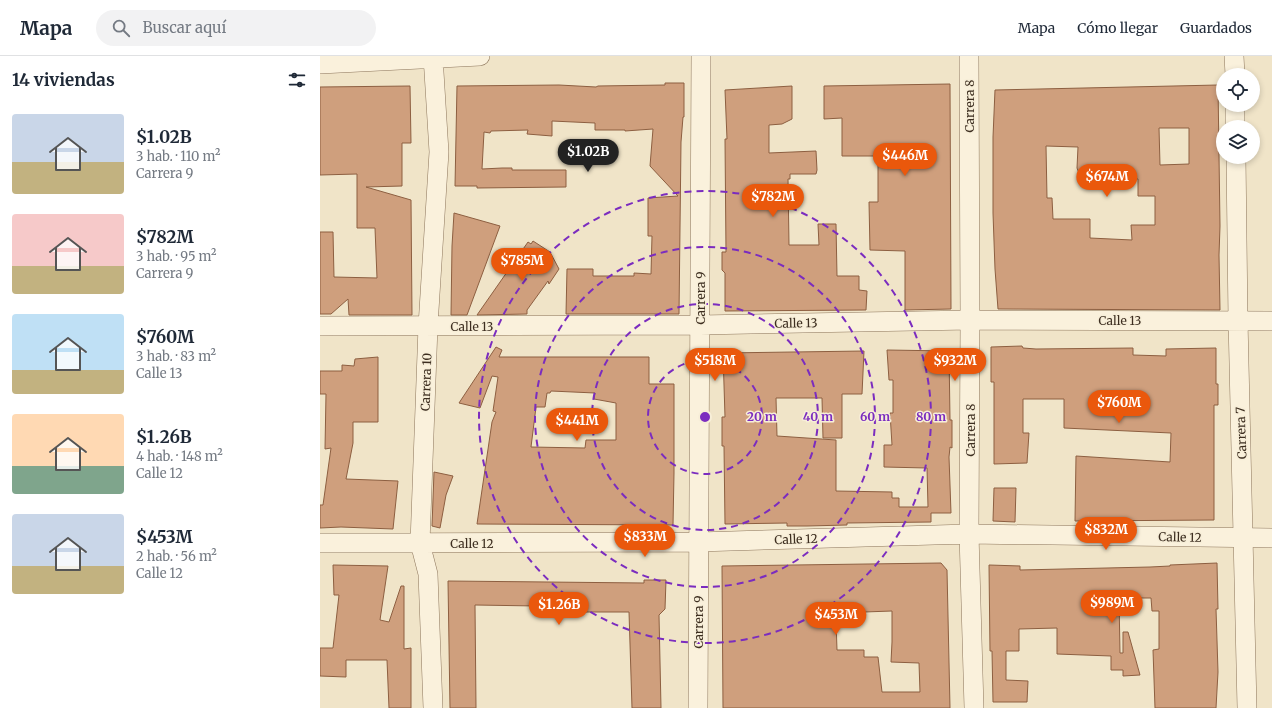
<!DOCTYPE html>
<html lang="es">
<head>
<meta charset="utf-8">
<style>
  body { margin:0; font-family:Merriweather,serif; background:#f2f2f3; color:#1f2937; height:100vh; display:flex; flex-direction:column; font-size:15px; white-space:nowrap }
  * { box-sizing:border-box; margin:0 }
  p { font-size:13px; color:#747a83 }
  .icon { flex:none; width:22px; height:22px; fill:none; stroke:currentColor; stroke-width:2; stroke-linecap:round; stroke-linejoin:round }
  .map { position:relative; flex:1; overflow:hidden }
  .drawer { display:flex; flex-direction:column; background:#fff; width:320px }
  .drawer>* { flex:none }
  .fabs { position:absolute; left:896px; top:12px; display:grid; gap:8px }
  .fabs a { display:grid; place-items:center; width:44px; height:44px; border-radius:50%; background:#fff; box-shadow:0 2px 6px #0003; font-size:20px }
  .price { position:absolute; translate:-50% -34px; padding:0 9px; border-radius:14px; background:#ea580c; color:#fff; font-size:13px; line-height:26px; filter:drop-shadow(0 1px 2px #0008) }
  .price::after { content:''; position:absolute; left:50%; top:24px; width:12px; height:9px; margin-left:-6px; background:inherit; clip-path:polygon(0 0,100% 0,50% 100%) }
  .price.selected { background:#222; color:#fff }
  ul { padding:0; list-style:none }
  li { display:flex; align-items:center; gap:12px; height:100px; padding:0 12px }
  li span { display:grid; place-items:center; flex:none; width:112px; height:80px; border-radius:4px; color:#555 }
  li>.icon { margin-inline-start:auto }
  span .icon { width:48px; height:48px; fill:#fffc; stroke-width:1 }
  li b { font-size:17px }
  h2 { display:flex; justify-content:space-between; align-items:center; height:48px; padding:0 12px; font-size:17px }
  header { display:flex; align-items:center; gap:24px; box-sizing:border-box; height:56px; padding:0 20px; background:#fff; border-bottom:1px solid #e0e1e3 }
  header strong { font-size:19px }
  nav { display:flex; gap:22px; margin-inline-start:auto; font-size:14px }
  .search { width:280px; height:36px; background:#f2f2f3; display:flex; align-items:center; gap:10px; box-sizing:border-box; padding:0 14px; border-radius:22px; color:#747a83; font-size:15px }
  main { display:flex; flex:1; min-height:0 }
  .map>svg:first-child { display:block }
  .building { fill:#cf9f7d; stroke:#8d5f41; fill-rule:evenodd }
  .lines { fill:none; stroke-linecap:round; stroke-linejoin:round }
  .minor-casing { stroke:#8d765c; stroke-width:20 }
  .minor { stroke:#faf1dc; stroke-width:19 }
  .ring { fill:none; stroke:#7b2cbf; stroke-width:2; stroke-dasharray:7 5 }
  .labels { text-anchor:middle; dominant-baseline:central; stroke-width:3; stroke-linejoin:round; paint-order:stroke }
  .street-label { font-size:12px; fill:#3d2e20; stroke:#f7eed8 }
  .centre { fill:#7b2cbf; stroke:#f7eed8; stroke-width:2 }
  .ring-label { font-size:12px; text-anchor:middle; font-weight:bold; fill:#7b2cbf; stroke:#f7eed8; stroke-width:3; stroke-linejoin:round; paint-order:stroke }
</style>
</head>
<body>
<header>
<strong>Mapa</strong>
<div class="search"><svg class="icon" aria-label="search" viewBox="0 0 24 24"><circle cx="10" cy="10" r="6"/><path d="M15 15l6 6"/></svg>Buscar aquí</div>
<nav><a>Mapa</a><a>Cómo llegar</a><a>Guardados</a></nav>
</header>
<main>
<section class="drawer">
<h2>14 viviendas<svg class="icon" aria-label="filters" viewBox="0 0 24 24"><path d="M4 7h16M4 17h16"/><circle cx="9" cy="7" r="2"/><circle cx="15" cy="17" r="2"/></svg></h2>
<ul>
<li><span style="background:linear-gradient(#c9d6e8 60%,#c2b280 0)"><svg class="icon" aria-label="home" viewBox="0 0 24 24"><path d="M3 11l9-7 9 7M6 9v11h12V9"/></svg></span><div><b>$1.02B</b><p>3 hab. · 110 m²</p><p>Carrera 9</p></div></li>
<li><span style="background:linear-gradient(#f6c9c9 65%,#c2b280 0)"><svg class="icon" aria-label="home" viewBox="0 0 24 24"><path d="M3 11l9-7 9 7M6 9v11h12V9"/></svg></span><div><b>$782M</b><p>3 hab. · 95 m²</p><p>Carrera 9</p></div></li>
<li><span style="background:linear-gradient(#bfe0f5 70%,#c2b280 0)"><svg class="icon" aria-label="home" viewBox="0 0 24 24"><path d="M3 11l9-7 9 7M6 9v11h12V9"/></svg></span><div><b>$760M</b><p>3 hab. · 83 m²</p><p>Calle 13</p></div></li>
<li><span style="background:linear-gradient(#ffd9b3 65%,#7fa58c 0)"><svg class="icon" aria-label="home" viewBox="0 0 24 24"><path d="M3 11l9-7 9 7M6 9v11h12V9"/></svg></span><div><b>$1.26B</b><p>4 hab. · 148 m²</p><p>Calle 12</p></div></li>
<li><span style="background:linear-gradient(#c9d6e8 65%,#c2b280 0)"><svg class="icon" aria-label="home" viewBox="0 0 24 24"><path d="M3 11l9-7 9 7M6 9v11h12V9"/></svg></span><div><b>$453M</b><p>2 hab. · 56 m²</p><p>Calle 12</p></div></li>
</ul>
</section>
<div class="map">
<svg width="952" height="652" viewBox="0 0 952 652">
  <rect width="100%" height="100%" fill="#f0e4c8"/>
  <path class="building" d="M 345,27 L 364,27 L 364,61 L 363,61 L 361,86 L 359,258 L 246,258 L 247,213 L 273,213 L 273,220 L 314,220 L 314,217 L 331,218 L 332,180 L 328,180 L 328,142 L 358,140 L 330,110 L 333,73 L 305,75 L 305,74 L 275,74 L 275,67 L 232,65 L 232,80 L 207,78 L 208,74 L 171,75 L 170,77 L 164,76 L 162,113 L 182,112 L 192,112 L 192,114 L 246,114 L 246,131 L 157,132 L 157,130 L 135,130 L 137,30 L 239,29 L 276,31 L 278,30 L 345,29 Z
    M 630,28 L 631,253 L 585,254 L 585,195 L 550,194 L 549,146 L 558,146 L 558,100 L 522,100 L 522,62 L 504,63 L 504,30 Z
    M 898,29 L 900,170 L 899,199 L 900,254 L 678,253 L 675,213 L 673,157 L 673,81 L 675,34 ZM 839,72 L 869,72 L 869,108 L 840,109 ZM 726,90 L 758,91 L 757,112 L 760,120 L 804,118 L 804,122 L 818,123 L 818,140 L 835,140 L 835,169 L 811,169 L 812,184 L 770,182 L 770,163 L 733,163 L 732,142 L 727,142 Z
    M 90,30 L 91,87 L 82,87 L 82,130 L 46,131 L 91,144 L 92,259 L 29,259 L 28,243 L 11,258 L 0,258 L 0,176 L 13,176 L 14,221 L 57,222 L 55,172 L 37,172 L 37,118 L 0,119 L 0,31 Z
    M 472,30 L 472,63 L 462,68 L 449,69 L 449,97 L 496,95 L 497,114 L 496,118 L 470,118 L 470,123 L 468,123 L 469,189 L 499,189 L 498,168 L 516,168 L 517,220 L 539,220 L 539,234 L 547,235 L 546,254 L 405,255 L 405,217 L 402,214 L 402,196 L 406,196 L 405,83 L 407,83 L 405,34 Z
    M 134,157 L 180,170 L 147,259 L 131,259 L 132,190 Z
    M 213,185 L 230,196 L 239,213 L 229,228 L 228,225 L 207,254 L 207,258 L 157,259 L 208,186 L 211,188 Z
    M 702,290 L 703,292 L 716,293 L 813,292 L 813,299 L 846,300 L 846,293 L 896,292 L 896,328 L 898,328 L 898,349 L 894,349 L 894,464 L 755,465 L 756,400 L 850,406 L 851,377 L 744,372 L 744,343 L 703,343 L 703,377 L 709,377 L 707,407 L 674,408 L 674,326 L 671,326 L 671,291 Z
    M 176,291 L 182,294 L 179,301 L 329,301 L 329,328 L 354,328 L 354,417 L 353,469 L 157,468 L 172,366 L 176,356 L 173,355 L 178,321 L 172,320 L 160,352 L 139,347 ZM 231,335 L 275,337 L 274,343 L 296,347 L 296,384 L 266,384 L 265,392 L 211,391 L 216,351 L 225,351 L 227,337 L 230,337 Z
    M 567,294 L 629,295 L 630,364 L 632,364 L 632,392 L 630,391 L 629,401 L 631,457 L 611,457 L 611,466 L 527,467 L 527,469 L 487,470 L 467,470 L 467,467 L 405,468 L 404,390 L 402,390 L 402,361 L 405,361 L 403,297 L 544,295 L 542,338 L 522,338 L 522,382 L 503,382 L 502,342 L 456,342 L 457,380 L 516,384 L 516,435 L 572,436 L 572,442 L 579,442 L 579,451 L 608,451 L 607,412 L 564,411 L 564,389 L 572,389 L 570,357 L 573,357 L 573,324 L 569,324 Z
    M 58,301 L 58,366 L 33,366 L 33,387 L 26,423 L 78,425 L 73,473 L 21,471 L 0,472 L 0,449 L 3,449 L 11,392 L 5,393 L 6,338 L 0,338 L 0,315 L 22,315 L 22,309 L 34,310 L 35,303 Z
    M 114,416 L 133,420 L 126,439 L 120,472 L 112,470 Z
    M 674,432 L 696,432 L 695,466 L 673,465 Z
    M 621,507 L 627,514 L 630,652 L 403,652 L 402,510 ZM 572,555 L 572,586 L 571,606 L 599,607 L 600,636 L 562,636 L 558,601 L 544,601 L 544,594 L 517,594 L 516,565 L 531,565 L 531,560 L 544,560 L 544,556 Z
    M 897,507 L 898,553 L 896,553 L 898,616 L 896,652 L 835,652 L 833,594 L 839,593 L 839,555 L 832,555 L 831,542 L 799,542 L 800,597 L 803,597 L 803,576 L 808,576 L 820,619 L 803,620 L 803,614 L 791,614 L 791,600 L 737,598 L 737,572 L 699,573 L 699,595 L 686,595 L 686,624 L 708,625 L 707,646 L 673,646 L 672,595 L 670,595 L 669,509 L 700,510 L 700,514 L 830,511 L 850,510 L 850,509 Z
    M 13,509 L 68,510 L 60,564 L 69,566 L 81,530 L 84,530 L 84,593 L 91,592 L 91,652 L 69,652 L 67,604 L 26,604 L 26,621 L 0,620 L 0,592 L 13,592 L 19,539 L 14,539 Z
    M 324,524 L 346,524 L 345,553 L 339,559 L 341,652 L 312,652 L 309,556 L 217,556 L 217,550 L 155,549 L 156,652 L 130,652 L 128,525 L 324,527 Z"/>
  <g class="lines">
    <g class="minor-casing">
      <path id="minor" d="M 113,0 L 119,96 L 108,270 L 100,487 L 108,518 L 113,652
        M 649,0 L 650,264 L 649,478 L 654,652
        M 914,0 L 915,19
        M 0,8 L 160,0
        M 915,49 L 915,71
        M 916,101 L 918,264 L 927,652
        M 0,270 L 380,269 L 650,264 L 952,265
        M 0,487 L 378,486 L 649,478 L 952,482
        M 378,652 L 381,0"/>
    </g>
    <use href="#minor" class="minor"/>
  </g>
  <g class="ring">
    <circle cx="385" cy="361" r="57"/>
    <circle cx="385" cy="361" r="113"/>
    <circle cx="385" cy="361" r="170"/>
    <circle cx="385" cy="361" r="226"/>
  </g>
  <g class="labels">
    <g class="street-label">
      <text transform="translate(649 50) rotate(-90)">Carrera 8</text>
      <text transform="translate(380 242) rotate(-90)">Carrera 9</text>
      <text x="800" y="264">Calle 13</text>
      <text transform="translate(476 267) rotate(-1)">Calle 13</text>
      <text x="152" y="270">Calle 13</text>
      <text transform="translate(106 326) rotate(-88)">Carrera 10</text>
      <text transform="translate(650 374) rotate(-90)">Carrera 8</text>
      <text transform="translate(921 377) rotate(-92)">Carrera 7</text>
      <text transform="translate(860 481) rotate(1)">Calle 12</text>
      <text transform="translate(476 483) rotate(-2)">Calle 12</text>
      <text x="152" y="487">Calle 12</text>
      <text transform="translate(378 566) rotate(-90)">Carrera 9</text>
    </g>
  </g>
  <circle cx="385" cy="361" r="6" class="centre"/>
  <g class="ring-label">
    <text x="442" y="365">20 m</text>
    <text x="498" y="365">40 m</text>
    <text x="555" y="365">60 m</text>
    <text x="611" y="365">80 m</text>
  </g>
</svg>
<div class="fabs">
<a><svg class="icon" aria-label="locate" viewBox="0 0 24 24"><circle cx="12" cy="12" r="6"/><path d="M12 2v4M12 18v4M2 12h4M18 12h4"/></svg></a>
<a><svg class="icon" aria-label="layers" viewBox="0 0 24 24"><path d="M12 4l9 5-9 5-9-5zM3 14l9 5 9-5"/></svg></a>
</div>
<b class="price selected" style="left:268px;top:117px">$1.02B</b>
<b class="price" style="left:585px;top:121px">$446M</b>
<b class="price" style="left:787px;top:142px">$674M</b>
<b class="price" style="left:453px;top:162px">$782M</b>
<b class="price" style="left:202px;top:226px">$785M</b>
<b class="price" style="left:395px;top:326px">$518M</b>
<b class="price" style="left:635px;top:326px">$932M</b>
<b class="price" style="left:799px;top:368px">$760M</b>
<b class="price" style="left:257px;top:386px">$441M</b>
<b class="price" style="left:786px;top:495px">$832M</b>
<b class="price" style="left:325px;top:502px">$833M</b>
<b class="price" style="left:792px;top:568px">$989M</b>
<b class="price" style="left:239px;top:570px">$1.26B</b>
<b class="price" style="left:516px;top:580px">$453M</b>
</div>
</main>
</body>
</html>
